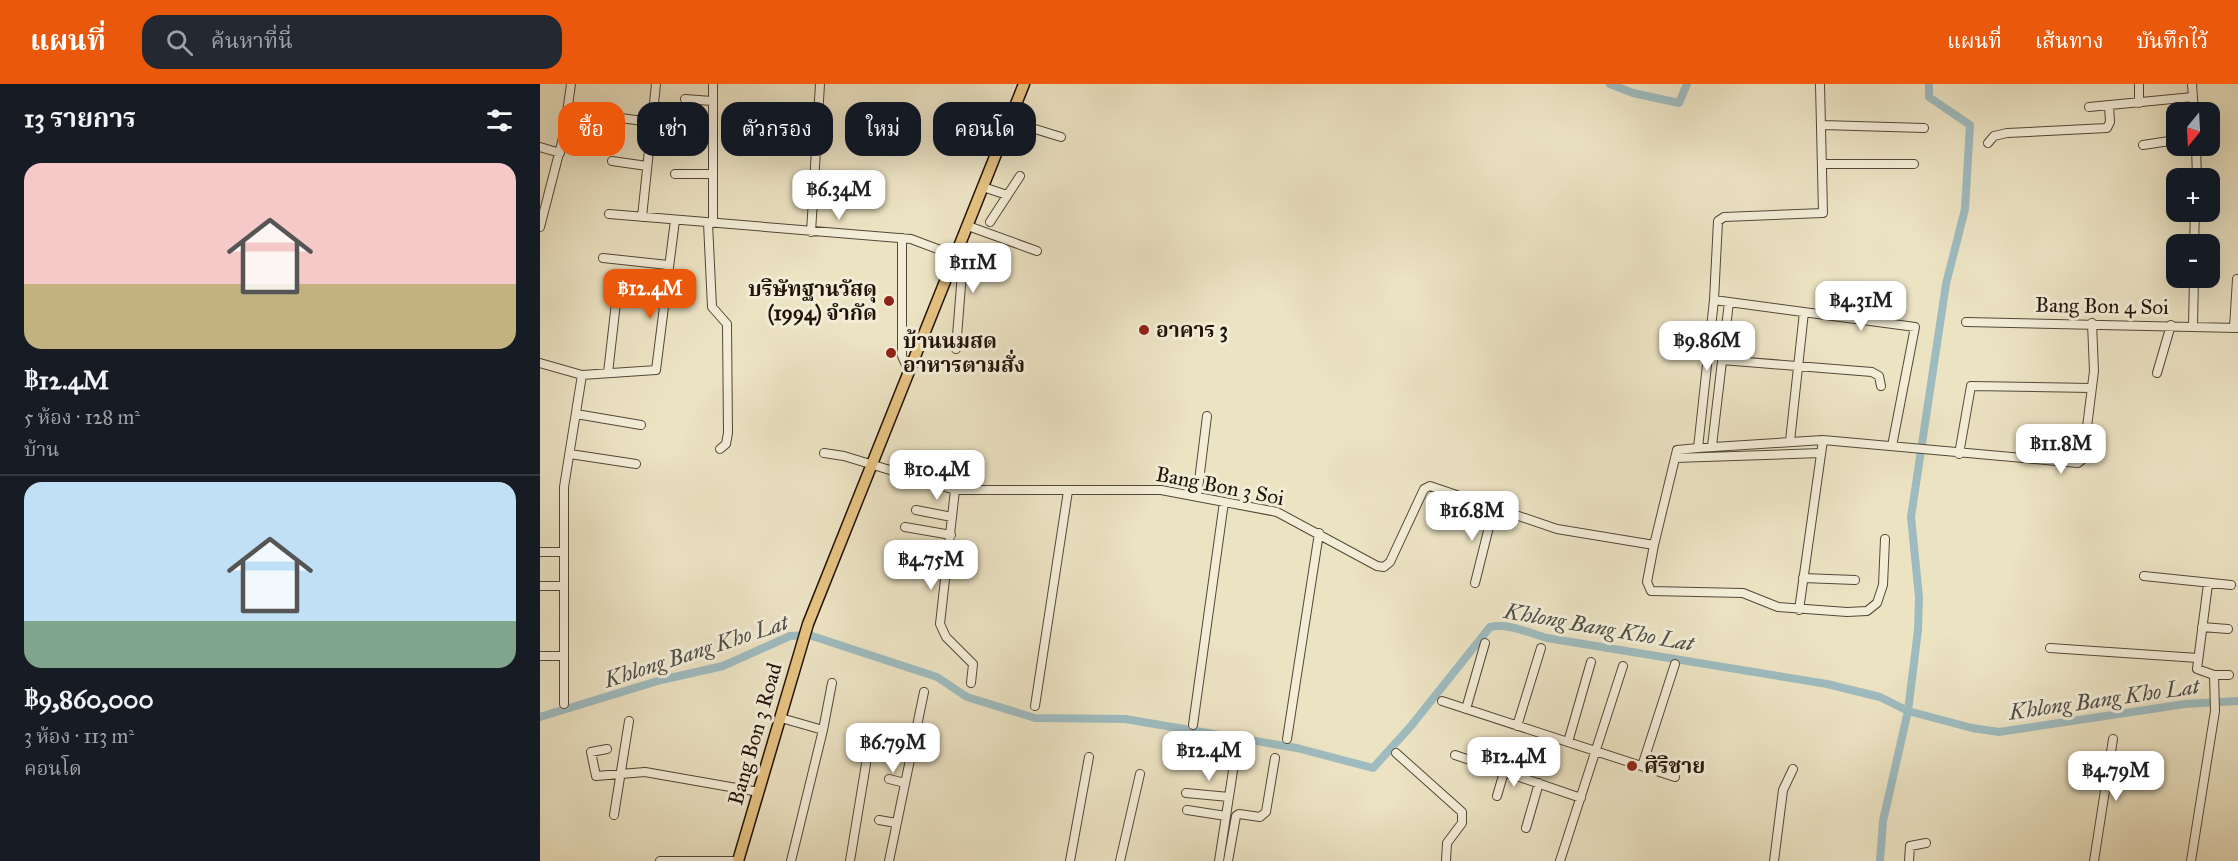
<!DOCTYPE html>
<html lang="th">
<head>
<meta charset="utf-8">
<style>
  body { margin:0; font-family:"IM FELL Great Primer","Noto Serif Thai",serif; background:#242831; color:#f1f3f6; height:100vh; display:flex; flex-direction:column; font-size:22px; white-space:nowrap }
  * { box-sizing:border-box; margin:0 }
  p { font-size:20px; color:#9ea1a6 }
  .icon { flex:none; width:33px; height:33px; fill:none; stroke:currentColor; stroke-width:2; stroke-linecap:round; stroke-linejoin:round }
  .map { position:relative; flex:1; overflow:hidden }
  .side { display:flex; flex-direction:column; background:#171b24; width:540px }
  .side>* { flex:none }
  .guide { position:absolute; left:18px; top:18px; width:570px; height:54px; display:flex; gap:12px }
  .needle { width:39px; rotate:198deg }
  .fabs { position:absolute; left:1626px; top:18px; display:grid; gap:12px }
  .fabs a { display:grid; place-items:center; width:54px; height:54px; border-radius:12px; background:#171b24; box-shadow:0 6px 24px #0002; font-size:30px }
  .price { position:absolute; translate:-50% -51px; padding:0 14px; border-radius:12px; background:#fff; color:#222; font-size:20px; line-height:39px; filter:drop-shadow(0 2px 3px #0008) }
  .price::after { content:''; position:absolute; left:50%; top:36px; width:18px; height:14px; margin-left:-9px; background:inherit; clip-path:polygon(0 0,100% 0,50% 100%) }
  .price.on { background:#ea580c; color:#fff }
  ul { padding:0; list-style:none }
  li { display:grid; align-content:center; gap:12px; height:318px; padding:0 24px }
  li+li { border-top:2px solid #363941 }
  li span { display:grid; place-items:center; height:186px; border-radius:18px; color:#555 }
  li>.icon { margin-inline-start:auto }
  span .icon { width:108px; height:108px; fill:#fffc; stroke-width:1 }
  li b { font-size:26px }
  h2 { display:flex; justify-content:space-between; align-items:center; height:72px; padding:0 24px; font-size:26px }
  .tag { padding:0 21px; border-radius:18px; background:#171b24; box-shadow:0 6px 24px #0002; font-size:21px; line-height:54px }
  .tag.on { background:#ea580c; color:#fff }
  header { display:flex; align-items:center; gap:36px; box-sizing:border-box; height:84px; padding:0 30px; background:#ea580c; color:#fff }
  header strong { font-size:28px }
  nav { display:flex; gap:33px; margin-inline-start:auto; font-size:21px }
  .search { width:420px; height:54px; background:#242831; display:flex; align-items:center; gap:15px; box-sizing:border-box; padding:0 21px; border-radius:18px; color:#9ea1a6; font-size:22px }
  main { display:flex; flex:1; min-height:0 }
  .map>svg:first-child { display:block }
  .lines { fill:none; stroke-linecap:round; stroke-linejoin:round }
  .canal { stroke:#9ebbbf; stroke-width:8 }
  .minor-casing { stroke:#544738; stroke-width:10 }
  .major-casing { stroke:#211309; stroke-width:13 }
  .minor { stroke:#f3edd8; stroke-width:8 }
  .major { stroke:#e6c282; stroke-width:10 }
  .poi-dot { fill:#8f2418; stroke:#f3edd8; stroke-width:2 }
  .labels { text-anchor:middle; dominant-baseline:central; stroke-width:6; stroke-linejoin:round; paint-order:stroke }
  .poi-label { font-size:21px; font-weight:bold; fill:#211309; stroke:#f3edd8; text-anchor:start }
  .street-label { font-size:21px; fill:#211309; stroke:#f3edd8 }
  .water-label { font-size:22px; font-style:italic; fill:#4d4e49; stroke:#f3edd8 }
</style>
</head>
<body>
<header>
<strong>แผนที่</strong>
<div class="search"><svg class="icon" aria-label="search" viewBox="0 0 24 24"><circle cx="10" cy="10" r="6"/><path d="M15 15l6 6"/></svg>ค้นหาที่นี่</div>
<nav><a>แผนที่</a><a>เส้นทาง</a><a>บันทึกไว้</a></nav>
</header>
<main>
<section class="side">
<h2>13 รายการ<svg class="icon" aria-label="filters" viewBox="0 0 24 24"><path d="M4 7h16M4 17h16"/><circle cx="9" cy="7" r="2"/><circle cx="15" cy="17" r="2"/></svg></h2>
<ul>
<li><span style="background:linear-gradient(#f6c9c9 65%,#c2b280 0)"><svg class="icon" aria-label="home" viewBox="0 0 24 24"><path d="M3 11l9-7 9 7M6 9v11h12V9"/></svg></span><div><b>฿12.4M</b><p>5 ห้อง · 128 m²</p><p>บ้าน</p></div></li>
<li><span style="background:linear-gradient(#bfe0f5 75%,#7fa58c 0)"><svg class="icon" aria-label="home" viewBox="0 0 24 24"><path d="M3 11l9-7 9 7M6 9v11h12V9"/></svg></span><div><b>฿9,860,000</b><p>3 ห้อง · 113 m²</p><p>คอนโด</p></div></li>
</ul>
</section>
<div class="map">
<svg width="1698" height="777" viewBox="0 0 1698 777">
  <rect width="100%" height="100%" fill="#ece3c3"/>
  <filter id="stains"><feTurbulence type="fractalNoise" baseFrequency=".00333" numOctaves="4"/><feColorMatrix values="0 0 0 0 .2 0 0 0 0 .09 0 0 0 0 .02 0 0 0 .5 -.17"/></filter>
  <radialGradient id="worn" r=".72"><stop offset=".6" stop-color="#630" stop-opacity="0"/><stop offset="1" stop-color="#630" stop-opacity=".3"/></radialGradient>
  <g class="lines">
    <path class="canal" d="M 1070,0 L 1093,9 L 1139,19 L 1147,0
      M 0,633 L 121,596 L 183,582 L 250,552 L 269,551 L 397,593 L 427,613 L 495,634 L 585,635 L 757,664 L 833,684 L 871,642 L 950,543 C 969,539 989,549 1007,554 L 1287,600 L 1340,613 L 1368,627 L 1432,644 L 1459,648 L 1645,620 L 1698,617
      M 1340,777 L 1343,737 L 1368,627 L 1378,546 L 1379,513 L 1371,433 L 1406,200 L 1425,125 L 1430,41 L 1389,13 L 1389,0"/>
    <g class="minor-casing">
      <path id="minor" d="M 173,0 L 173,139
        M 1652,0 L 1654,28
        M 145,15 L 172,17
        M 1599,19 L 1599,0
        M 1549,23 L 1653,13
        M 80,34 L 112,38
        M 469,37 L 521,53
        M 1282,41 L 1384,44
        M 143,52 L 172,52
        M 1448,59 L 1454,52 L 1467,49 L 1567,44 L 1570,38 L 1569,22
        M 1603,61 L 1636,56
        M 1656,62 L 1657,94
        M 0,63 L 20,69
        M 72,77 L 107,82
        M 1283,80 L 1374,80
        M 135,90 L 173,90
        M 443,103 L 467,111
        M 69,130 L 371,155 L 416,172
        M 102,133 L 116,0
        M 450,138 L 480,92
        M 168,139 L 172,223 L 187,240 L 188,349 L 186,360 L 180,365
        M 428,142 L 497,167
        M 0,143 L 24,50 L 31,0
        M 271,148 L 280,0
        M 362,154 L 362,272 L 369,288
        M 1654,160 L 1655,128
        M 63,174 L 128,181
        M 1174,216 L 1375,243 L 1352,362
        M 1426,238 L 1698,244
        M 1653,241 L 1654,194
        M 1694,244 L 1697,195
        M 416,265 L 423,176 L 420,163
        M 1182,276 L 1332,288 L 1339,292 L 1341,302
        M 0,279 L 42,291 L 116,286 L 135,136
        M 68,289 L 78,201
        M 1617,289 L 1631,241
        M 36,330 L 101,341
        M 1250,357 L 1264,228
        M 1172,362 L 1189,218
        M 1158,364 L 1283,356 L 1538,379 L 1543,375 L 1554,287 L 1552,239
        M 284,369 L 304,372 L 415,406 L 621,406 L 737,428 L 837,482 L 844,483 L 850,478 L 884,405 L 890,402 L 1017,445 L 1114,461 L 1107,498 L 1111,507 L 1203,509 L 1238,523 L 1307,528 L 1327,527 L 1337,519 L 1343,501 L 1345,455
        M 30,370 L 96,380
        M 1419,370 L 1431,302 L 1552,304
        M 1135,374 L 1281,369
        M 415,406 L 400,540 L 406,553 L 433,580 L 431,599
        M 657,413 L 667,332
        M 376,426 L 412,433
        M 365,443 L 411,451
        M 1114,461 L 1137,366 L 1158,364 L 1174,216 L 1178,137 L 1184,133 L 1283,129 L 1280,0
        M 0,468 L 24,468
        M 1604,492 L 1691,501
        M 1263,494 L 1315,496
        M 935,499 L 954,423
        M 0,502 L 23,502
        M 1259,526 L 1283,356
        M 1662,543 L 1688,545
        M 1510,564 L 1658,574
        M 0,572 L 24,572
        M 1674,591 L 1689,591
        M 902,617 L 1135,693
        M 24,620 L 24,403 L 42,291
        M 495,622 L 528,407
        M 926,625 L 945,559
        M 241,634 L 283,646
        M 653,641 L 684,418
        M 977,642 L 1001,564
        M 747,655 L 779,449
        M 1028,658 L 1051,578
        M 351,661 L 372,665
        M 67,665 L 51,668 L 56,692 L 105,688 L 219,708
        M 856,669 L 922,728 L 922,739 L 907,759 L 906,777
        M 915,671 L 1041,714
        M 1102,682 L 1135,580
        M 349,695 L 365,699
        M 646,709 L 689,713
        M 957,712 L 964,688
        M 647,726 L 686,732
        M 74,731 L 89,637
        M 339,736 L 356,739
        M 986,744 L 999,699
        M 120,777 L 194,777
        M 251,777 L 283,646 L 292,599
        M 310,777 L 326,680
        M 349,777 L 384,608
        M 530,777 L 549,673
        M 580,777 L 600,690
        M 679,777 L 697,661
        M 688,777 L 696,732 L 699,730 L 720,733 L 726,728 L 735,674
        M 1020,777 L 1083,582
        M 1234,777 L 1243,706 L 1253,685
        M 1369,777 L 1370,762 L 1386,759
        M 1554,777 L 1573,655
        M 1651,777 L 1675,627 L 1674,591 L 1657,585 L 1668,500"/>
    </g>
    <g class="major-casing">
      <path id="major" d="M 198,777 L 268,540 L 484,0"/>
    </g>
    <use href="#minor" class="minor"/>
    <use href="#major" class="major"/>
  </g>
  <g class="poi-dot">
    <circle cx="349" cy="217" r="6"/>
    <circle cx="604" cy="246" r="6"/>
    <circle cx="351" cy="269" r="6"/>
    <circle cx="1092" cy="682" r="6"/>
  </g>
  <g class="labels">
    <g class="poi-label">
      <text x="337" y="205" text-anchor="end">บริษัทฐานวัสดุ<tspan x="337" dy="24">(1994) จำกัด</tspan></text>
      <text x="616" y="246">อาคาร 3</text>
      <text x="363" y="257">บ้านนมสด<tspan x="363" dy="24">อาหารตามสั่ง</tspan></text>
      <text x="1104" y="682">ศิริชาย</text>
    </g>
    <g class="street-label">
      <text transform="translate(1562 222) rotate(1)">Bang Bon 4 Soi</text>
      <text transform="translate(680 402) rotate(11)">Bang Bon 3 Soi</text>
      <text transform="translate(215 650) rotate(-74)">Bang Bon 3 Road</text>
    </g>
    <g class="water-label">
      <text transform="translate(1059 543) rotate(10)">Khlong Bang Kho Lat</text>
      <text transform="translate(156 567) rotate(-18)">Khlong Bang Kho Lat</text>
      <text transform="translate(1564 615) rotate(-8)">Khlong Bang Kho Lat</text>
    </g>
  </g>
  <rect width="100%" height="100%" filter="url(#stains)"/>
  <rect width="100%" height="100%" fill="url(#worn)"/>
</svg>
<div class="fabs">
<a><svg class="needle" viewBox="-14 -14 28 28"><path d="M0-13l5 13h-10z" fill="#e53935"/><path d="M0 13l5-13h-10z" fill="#9ea1a6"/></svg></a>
<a>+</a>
<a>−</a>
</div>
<b class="price" style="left:299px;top:137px">฿6.34M</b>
<b class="price" style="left:433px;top:210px">฿11M</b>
<b class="price on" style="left:110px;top:236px">฿12.4M</b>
<b class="price" style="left:1321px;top:248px">฿4.31M</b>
<b class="price" style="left:1167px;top:288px">฿9.86M</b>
<b class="price" style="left:1521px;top:391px">฿11.8M</b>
<b class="price" style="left:397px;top:417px">฿10.4M</b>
<b class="price" style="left:932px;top:458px">฿16.8M</b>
<b class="price" style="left:391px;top:507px">฿4.75M</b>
<b class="price" style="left:353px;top:690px">฿6.79M</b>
<b class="price" style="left:669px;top:698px">฿12.4M</b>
<b class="price" style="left:974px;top:704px">฿12.4M</b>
<b class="price" style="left:1576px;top:718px">฿4.79M</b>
<div class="guide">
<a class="tag on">ซื้อ</a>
<a class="tag">เช่า</a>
<a class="tag">ตัวกรอง</a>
<a class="tag">ใหม่</a>
<a class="tag">คอนโด</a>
</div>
</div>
</main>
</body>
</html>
